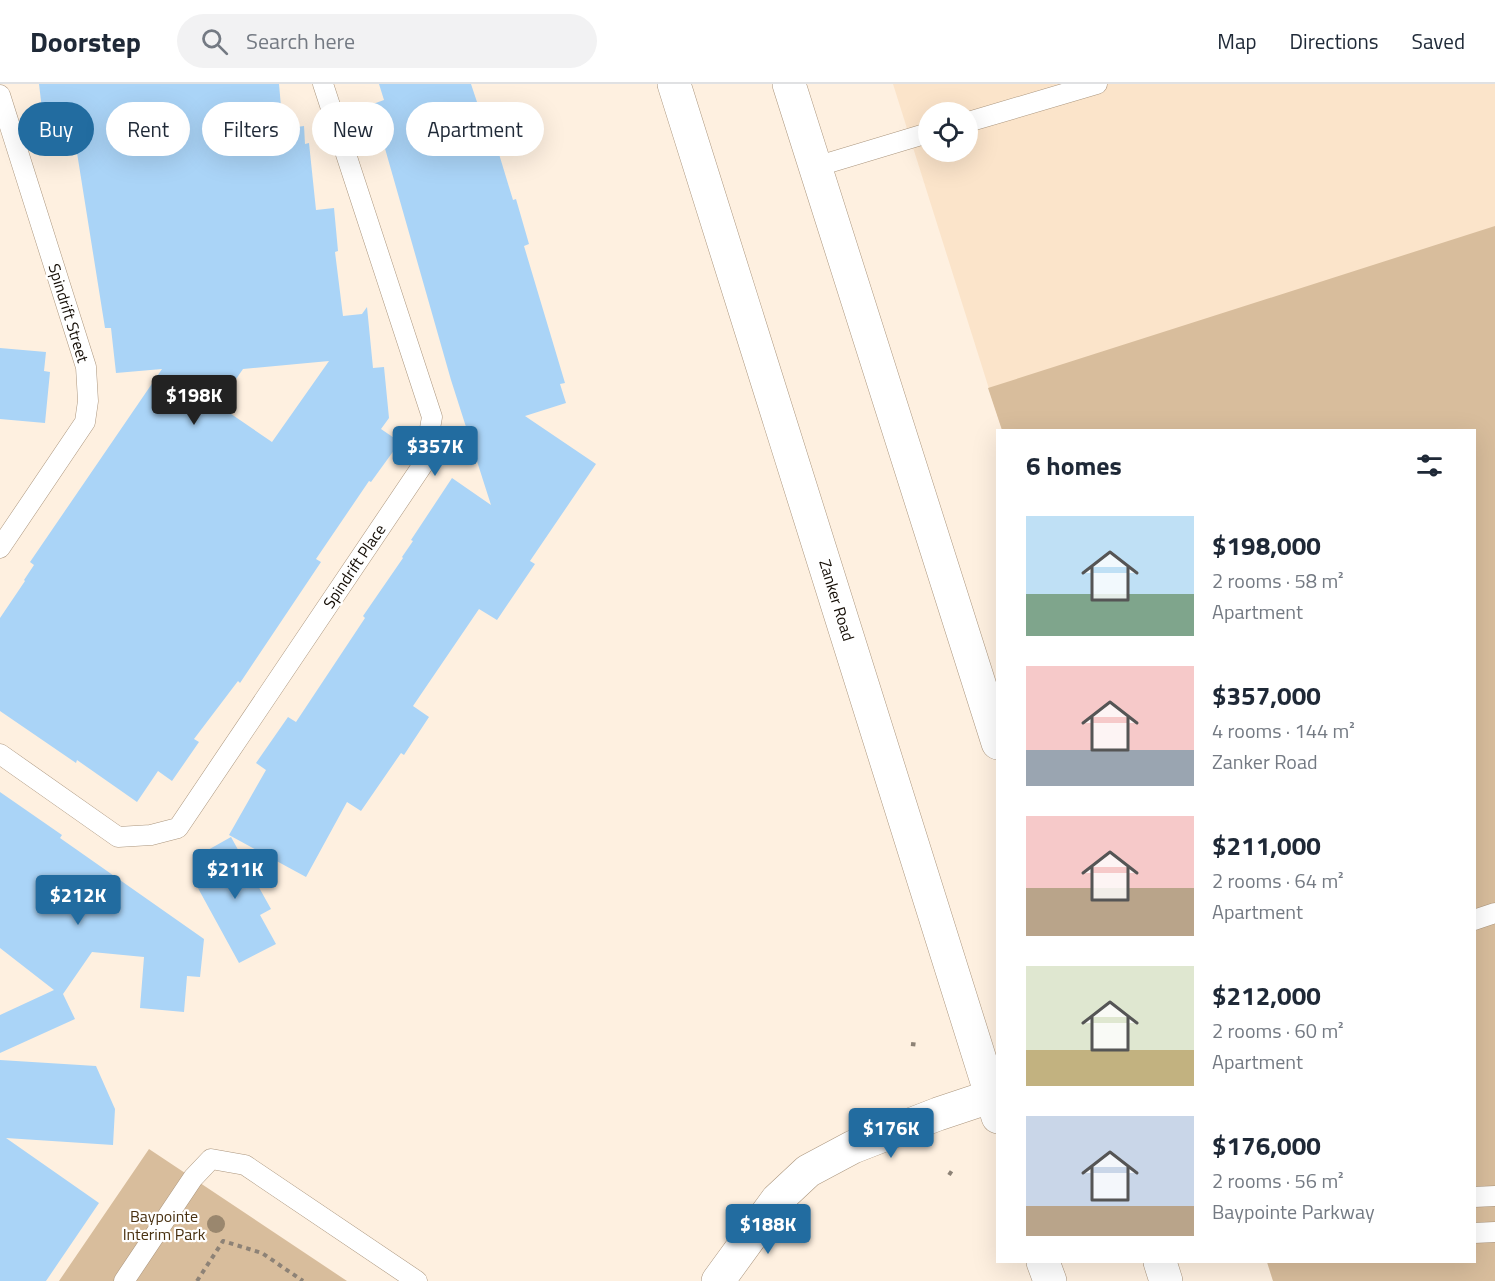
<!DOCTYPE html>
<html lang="en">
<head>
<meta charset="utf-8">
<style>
  body { margin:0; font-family:"Titillium Web",sans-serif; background:#f2f2f3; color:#1f2937; height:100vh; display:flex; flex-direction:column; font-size:22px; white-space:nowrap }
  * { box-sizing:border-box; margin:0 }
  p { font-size:20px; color:#747a83 }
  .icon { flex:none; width:33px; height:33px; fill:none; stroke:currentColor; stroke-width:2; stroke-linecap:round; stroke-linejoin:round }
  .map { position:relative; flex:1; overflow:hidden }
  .side { position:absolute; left:996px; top:345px; width:480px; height:834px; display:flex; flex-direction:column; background:#fff; border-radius:0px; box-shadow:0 6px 24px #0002 }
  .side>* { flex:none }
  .banner { position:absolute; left:18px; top:18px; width:570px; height:54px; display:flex; gap:12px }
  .buttons { position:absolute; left:918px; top:18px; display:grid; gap:12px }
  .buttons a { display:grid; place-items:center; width:60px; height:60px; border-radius:50%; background:#fff; box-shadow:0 6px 24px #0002; font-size:30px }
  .price { position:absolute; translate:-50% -51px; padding:0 14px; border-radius:6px; background:#226ca0; color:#fff; font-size:20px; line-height:39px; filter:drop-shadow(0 2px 3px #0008) }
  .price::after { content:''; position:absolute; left:50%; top:36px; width:18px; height:14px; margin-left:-9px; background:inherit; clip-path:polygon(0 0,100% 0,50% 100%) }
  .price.selected { background:#222; color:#fff }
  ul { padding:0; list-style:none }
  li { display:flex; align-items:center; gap:18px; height:150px; padding:0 30px }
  li span { display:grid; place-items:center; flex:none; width:168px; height:120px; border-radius:0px; color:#555 }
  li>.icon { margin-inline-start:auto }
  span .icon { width:72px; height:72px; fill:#fffc; stroke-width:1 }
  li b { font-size:26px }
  h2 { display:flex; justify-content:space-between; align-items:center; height:72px; padding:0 30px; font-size:26px }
  .pill { padding:0 21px; border-radius:27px; background:#fff; box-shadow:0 6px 24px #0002; font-size:21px; line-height:54px }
  .pill.selected { background:#226ca0; color:#fff }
  header { display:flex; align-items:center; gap:36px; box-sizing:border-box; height:84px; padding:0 30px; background:#fff; border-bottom:2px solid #e0e1e3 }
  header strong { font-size:28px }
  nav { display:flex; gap:33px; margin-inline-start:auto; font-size:21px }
  .search { width:420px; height:54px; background:#f2f2f3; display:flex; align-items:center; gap:15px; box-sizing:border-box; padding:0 21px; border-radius:33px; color:#747a83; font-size:22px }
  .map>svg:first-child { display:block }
  .built { fill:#fbe4ca; fill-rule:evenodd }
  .green { fill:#d8bd9c }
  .building { fill:#aad4f7; fill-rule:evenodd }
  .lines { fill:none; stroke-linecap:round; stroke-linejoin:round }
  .service-casing { stroke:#ab967e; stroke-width:21 }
  .secondary-casing { stroke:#ab967e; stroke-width:34 }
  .primary-casing { stroke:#ab967e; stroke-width:34 }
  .path { stroke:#8d8276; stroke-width:4; stroke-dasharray:4.5 4.5; stroke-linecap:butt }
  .service { stroke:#fff; stroke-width:20 }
  .secondary { stroke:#fff; stroke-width:33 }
  .primary { stroke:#fff; stroke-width:33 }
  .tree { fill:#9a876e }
  .labels { text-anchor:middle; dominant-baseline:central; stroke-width:4.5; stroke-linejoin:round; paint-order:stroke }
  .street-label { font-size:16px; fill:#130c04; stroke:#fff }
  .park-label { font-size:16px; fill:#493111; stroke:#fff }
</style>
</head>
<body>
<header>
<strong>Doorstep</strong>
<div class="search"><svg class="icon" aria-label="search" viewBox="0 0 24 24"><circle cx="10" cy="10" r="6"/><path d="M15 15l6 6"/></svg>Search here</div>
<nav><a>Map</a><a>Directions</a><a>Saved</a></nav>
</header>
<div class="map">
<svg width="1495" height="1197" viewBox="0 0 1495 1197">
  <rect width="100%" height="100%" fill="#fef0e0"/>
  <path class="built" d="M 893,0 L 1495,0 L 1495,1197 L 1273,1197 L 1267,1178 L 1474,1178 L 1474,346 L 1002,346 ZM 928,28 L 968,28 L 968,68 L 928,68 Z"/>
  <path class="green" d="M 1495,142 L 1495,1197 L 1273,1197 L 1267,1178 L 1474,1178 L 1474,346 L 1002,346 L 988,304 Z
    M 149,1065 L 347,1197 L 59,1197 Z"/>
  <path class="building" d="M 39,0 L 279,0 L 283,45 L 304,42 L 305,60 L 309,59 L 316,126 L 334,124 L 338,167 L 335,168 L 343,232 L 362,230 L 367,223 L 373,284 L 384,283 L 389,334 L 381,345 L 400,358 L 371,398 L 369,397 L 316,475 L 321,478 L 240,599 L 238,597 L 194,655 L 199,658 L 172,697 L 158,687 L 137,718 L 77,676 L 76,679 L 0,627 L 0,534 L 25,497 L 24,496 L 34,481 L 30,478 L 162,285 L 116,289 L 111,244 L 105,244 L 74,50 L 48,51 L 47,41 L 44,42 ZM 329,277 L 272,358 L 218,321 L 243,285 Z
    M 379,0 L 471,0 L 495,72 L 499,70 L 513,116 L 516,115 L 529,160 L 524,162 L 565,299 L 560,300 L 566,319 L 525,332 L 596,380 L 530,477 L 535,480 L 497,536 L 479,525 L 413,622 L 429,633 L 404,671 L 401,669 L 361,727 L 347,718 L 306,793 L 229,751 L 266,686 L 256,679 L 288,633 L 296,638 L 365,534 L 363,532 L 403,474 L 402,473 L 413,457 L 411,456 L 452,394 L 491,421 L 451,296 L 384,61 L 381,62 L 372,34 L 377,33 L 373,20 L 384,16 Z
    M 0,264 L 46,268 L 44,287 L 50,288 L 45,339 L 0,335 Z
    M 0,708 L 62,751 L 60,754 L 204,855 L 200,893 L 187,892 L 184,928 L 140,924 L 144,873 L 92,868 L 63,910 L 75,935 L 0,969 L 0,931 L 54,906 L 0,864 Z
    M 231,753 L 271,825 L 260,831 L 276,860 L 239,879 L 193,795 L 207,787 L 199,771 Z
    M 0,976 L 96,982 L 115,1025 L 113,1061 L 6,1054 L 99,1119 L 46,1197 L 0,1197 Z"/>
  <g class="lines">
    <g class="service-casing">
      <path id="service" d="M 0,11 L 86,283 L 88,317 L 85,338 L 0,464
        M 968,38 L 1097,0
        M 815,83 L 928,49
        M 0,670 L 118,753 L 151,751 L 178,744 L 424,379 L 432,333 L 323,0
        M 1474,836 L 1495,829
        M 1474,1113 L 1495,1112
        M 1474,1149 L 1495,1148
        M 124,1197 L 193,1094 L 211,1075 L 245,1081 L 417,1197"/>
    </g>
    <g class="secondary-casing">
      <path id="secondary" d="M 718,1197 L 777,1116 L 808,1087 L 853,1063 L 938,1030 L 998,1010"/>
    </g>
    <g class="primary-casing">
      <path id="primary" d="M 674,0 L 998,1033
        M 789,0 L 998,659
        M 1043,1178 L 1050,1197
        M 1160,1178 L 1166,1197"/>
    </g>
    <path class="path" d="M 911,960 L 919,961
      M 949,1091 L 953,1085
      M 197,1197 L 223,1157 L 262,1169 L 303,1197"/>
    <use href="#service" class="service"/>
    <use href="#secondary" class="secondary"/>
    <use href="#primary" class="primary"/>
  </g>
  <circle class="tree" cx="216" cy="1140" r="9"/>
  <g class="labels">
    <g class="street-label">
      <text transform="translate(69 229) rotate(73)">Spindrift Street</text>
      <text transform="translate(354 482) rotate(-56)">Spindrift Place</text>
      <text transform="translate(837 516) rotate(73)">Zanker Road</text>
    </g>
    <g class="park-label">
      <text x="164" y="1132">Baypointe<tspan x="164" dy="18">Interim Park</tspan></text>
    </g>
  </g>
</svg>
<div class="buttons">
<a><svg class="icon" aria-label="locate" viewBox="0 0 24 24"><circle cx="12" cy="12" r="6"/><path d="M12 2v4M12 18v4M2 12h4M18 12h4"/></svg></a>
</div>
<b class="price selected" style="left:194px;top:342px">$198K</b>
<b class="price" style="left:435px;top:393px">$357K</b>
<b class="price" style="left:235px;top:816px">$211K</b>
<b class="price" style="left:78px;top:842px">$212K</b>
<b class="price" style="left:891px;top:1075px">$176K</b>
<b class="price" style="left:768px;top:1171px">$188K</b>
<div class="banner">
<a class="pill selected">Buy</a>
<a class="pill">Rent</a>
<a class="pill">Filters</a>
<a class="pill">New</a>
<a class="pill">Apartment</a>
</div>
<section class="side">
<h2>6 homes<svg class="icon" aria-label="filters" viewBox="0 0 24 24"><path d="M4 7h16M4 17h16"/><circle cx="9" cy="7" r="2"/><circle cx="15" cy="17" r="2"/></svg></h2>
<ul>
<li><span style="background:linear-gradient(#bfe0f5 65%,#7fa58c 0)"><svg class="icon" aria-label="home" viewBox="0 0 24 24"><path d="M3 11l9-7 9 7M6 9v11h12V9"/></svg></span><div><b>$198,000</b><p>2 rooms · 58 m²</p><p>Apartment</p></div></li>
<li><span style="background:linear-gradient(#f6c9c9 70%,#9aa5b1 0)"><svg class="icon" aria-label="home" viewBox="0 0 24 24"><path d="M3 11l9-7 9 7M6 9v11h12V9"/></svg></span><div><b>$357,000</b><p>4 rooms · 144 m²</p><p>Zanker Road</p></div></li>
<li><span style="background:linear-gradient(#f6c9c9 60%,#b9a48a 0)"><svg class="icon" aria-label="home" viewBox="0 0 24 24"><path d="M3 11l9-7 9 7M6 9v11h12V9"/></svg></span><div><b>$211,000</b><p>2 rooms · 64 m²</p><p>Apartment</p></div></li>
<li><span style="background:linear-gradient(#dfe7d0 70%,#c2b280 0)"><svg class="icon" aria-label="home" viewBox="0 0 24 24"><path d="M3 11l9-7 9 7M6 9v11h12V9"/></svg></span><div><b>$212,000</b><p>2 rooms · 60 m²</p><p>Apartment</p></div></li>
<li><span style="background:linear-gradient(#c9d6e8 75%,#b9a48a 0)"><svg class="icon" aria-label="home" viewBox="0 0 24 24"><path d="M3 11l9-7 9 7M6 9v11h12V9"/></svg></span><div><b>$176,000</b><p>2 rooms · 56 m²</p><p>Baypointe Parkway</p></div></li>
</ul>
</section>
</div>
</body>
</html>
